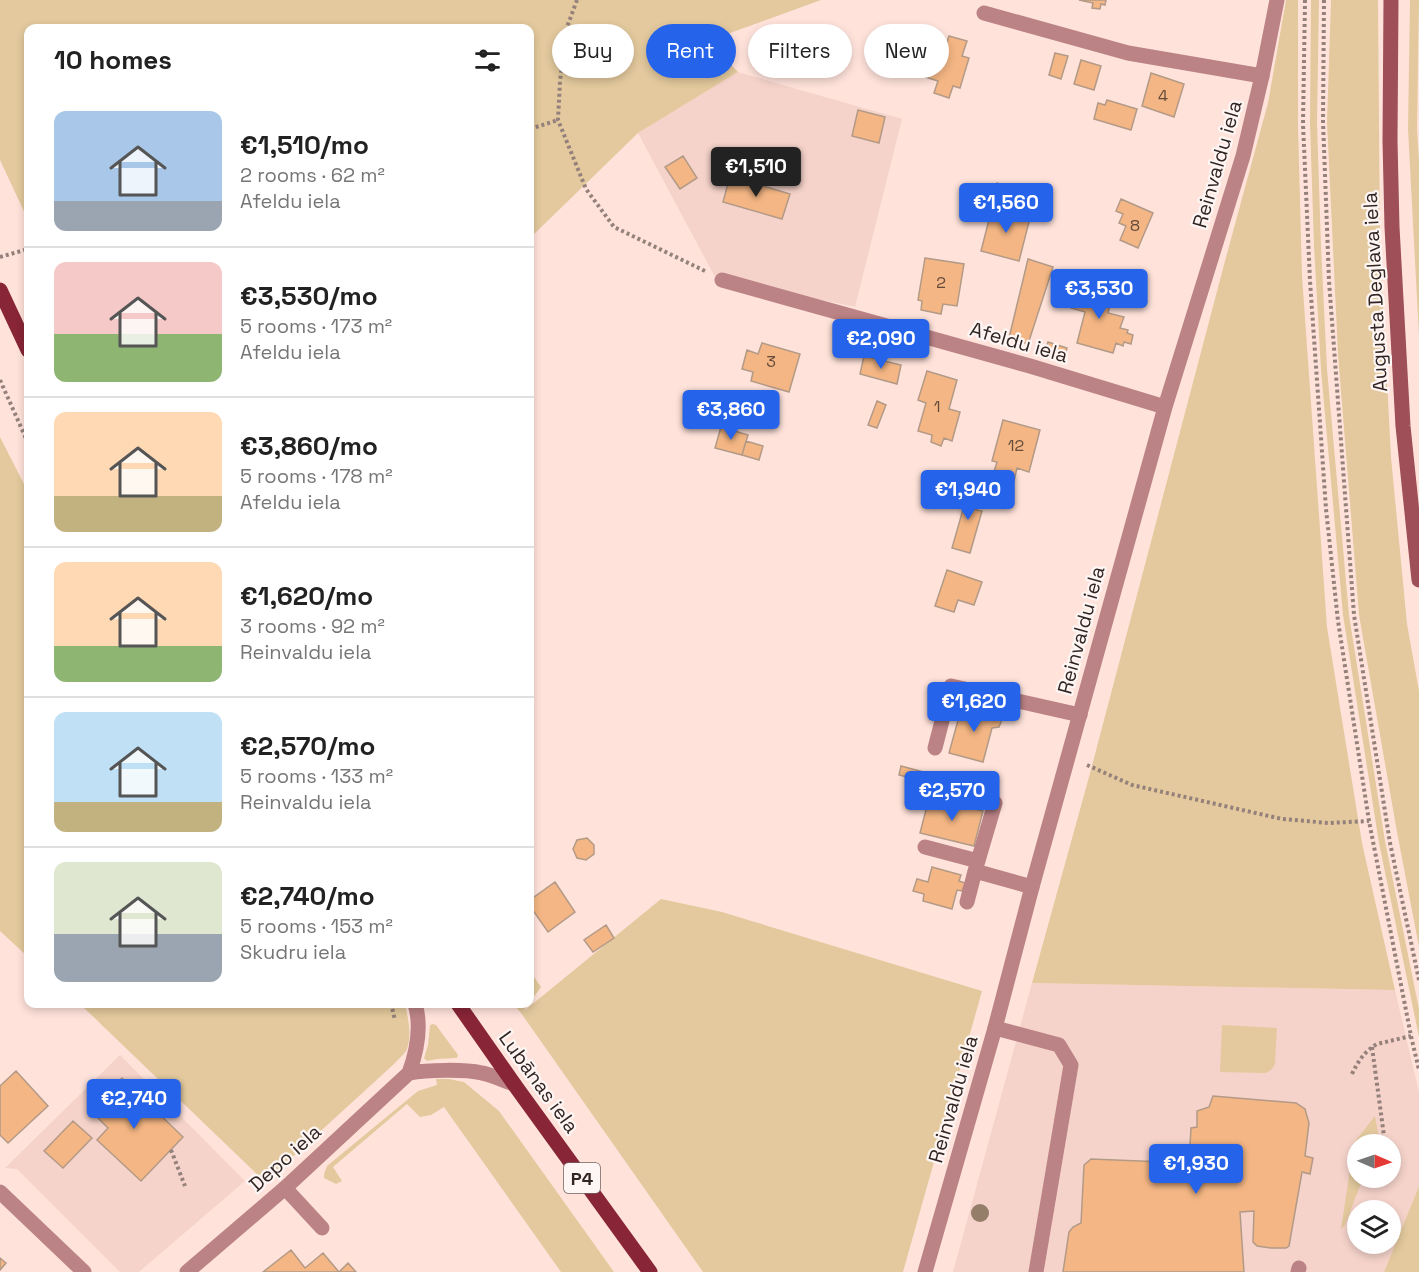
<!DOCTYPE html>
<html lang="en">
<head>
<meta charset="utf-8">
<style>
  body { margin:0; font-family:"Space Grotesk",sans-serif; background:#f6f6f6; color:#222; height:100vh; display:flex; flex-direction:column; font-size:22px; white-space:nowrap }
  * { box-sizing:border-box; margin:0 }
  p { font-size:20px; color:#767676 }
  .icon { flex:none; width:33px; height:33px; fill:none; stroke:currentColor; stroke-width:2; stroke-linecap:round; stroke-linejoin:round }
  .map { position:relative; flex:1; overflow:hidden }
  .side { position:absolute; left:24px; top:24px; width:510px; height:984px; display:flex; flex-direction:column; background:#fff; border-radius:12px; box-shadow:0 3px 9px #0003 }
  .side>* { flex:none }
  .banner { position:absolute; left:552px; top:24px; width:570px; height:54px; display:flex; gap:12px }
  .needle { width:39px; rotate:92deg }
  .fabs { position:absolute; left:1347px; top:1134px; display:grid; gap:12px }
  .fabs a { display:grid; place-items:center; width:54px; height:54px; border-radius:50%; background:#fff; box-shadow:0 3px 9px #0003; font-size:30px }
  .price { position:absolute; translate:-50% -51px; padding:0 14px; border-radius:6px; background:#2563eb; color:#fff; font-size:20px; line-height:39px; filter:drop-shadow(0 2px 3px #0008) }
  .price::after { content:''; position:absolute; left:50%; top:36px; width:18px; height:14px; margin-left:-9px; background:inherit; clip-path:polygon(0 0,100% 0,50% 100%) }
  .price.current { background:#222; color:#fff }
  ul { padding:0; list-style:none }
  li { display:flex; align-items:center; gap:18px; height:150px; padding:0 30px }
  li+li { border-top:2px solid #e0e0e0 }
  li span { display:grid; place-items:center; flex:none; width:168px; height:120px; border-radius:12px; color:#555 }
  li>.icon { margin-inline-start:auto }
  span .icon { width:72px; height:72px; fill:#fffc; stroke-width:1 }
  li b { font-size:26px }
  h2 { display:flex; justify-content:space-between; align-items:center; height:72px; padding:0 30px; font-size:26px }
  .tag { padding:0 21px; border-radius:27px; background:#fff; box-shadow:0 3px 9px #0003; font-size:21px; line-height:54px }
  .tag.current { background:#2563eb; color:#fff }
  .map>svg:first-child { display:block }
  .built { fill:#f5d3ca; fill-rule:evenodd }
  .green { fill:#e3c99d }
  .building { fill:#f4b684; stroke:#b39a87; stroke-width:1.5 }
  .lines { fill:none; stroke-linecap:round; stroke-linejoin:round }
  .path { stroke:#95817b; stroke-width:4; stroke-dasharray:3 3; stroke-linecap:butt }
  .service { stroke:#bc8386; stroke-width:15 }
  .minor { stroke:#bc8386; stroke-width:15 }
  .secondary { stroke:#9f4f57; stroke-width:15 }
  .primary { stroke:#882536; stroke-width:15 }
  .tree { fill:#947e6a }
  .labels { text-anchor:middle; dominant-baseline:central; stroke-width:4.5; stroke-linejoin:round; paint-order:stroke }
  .number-label { font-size:16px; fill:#634a3a }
  .shield { fill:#fdf6f4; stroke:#706461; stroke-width:1.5 }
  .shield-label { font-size:18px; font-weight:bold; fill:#332622 }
  .street-label { font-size:20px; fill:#332622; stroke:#fdf6f4 }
</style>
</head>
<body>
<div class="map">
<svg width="1419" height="1272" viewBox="0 0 1419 1272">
  <rect width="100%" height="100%" fill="#ffe3db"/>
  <path class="built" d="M 738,72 L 902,119 L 855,307 L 715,277 L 638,133 Z
    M 1032,983 L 1395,990 L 1419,1092 L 1419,1186 L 1384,1272 L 953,1272 ZM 1358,1144 L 1390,1144 L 1390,1178 L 1358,1178 ZM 1358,1210 L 1390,1210 L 1390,1244 L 1358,1244 Z
    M 120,1055 L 245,1181 L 139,1272 L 120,1272 L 17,1169 L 5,1168 Z"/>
  <path class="green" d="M 0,0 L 821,0 L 708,41 L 738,72 L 638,133 L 530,238 L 530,28 L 28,28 L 28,220 L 0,160 Z
    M 1286,0 L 1298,0 L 1298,125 L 1302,276 L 1327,627 L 1362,843 L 1395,990 L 1032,983 L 1089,777 L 1225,261 L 1268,103 Z
    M 1311,0 L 1319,0 L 1317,123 L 1321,246 L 1327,369 L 1349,615 L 1385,841 L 1419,1009 L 1419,1037 L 1379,843 L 1343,615 L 1321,370 L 1314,246 L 1310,124 Z
    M 1331,0 L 1378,0 L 1380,248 L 1391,457 L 1407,624 L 1419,691 L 1419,947 L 1397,832 L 1359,615 L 1338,354 L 1327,122 Z
    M 1410,0 L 1419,0 L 1417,129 L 1419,161 L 1419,336 L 1408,129 Z
    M 0,437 L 28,492 L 28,957 L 0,931 Z
    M 661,899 L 722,912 L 982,991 L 903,1272 L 703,1272 L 521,1013 L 513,1004 L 529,1004 L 524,1011 Z
    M 530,971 L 541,987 L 530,1002 Z
    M 80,1004 L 405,1004 C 408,1017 412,1035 407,1049 C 405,1054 398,1059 394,1064 L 265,1182 Z
    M 433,1024 L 436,1025 L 458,1055 L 457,1058 L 437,1059 L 427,1061 L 424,1058 L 428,1045 L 430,1025 Z
    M 1222,1025 L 1277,1028 L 1275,1063 C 1273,1069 1271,1071 1265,1073 L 1220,1072 Z
    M 436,1079 L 449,1079 L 464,1082 L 499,1111 L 614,1272 L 561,1272 L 444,1107 L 431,1115 L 420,1117 L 407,1104 L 333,1167 L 342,1181 L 336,1184 L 324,1178 L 324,1174 L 327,1166 L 418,1091 L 437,1085 Z
    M 1375,1116 L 1379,1138 L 1376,1144 L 1358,1144 L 1357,1159 L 1351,1159 L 1353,1144 Z
    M 1350,1170 L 1357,1170 L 1358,1178 L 1363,1178 L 1345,1225 L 1341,1229 Z
    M 1419,1186 L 1419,1272 L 1384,1272 Z"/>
  <path class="building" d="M 1079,0 L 1106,0 L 1105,5 L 1101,4 L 1100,9 L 1092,8 L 1093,3 Z
    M 949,36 L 967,41 L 962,56 L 969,58 L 960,88 L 953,86 L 949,98 L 934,93 L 938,81 L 925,77 L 934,48 L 944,51 Z
    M 1055,53 L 1068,56 L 1061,79 L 1049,75 Z
    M 1081,60 L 1101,66 L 1094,90 L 1074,84 Z
    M 1151,73 L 1184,84 L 1174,117 L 1142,106 Z
    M 1107,100 L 1137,109 L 1131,130 L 1094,119 L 1098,103 L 1105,105 Z
    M 858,110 L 885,117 L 879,143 L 852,136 Z
    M 683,156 L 697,178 L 680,189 L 665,167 Z
    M 730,176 L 790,194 L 782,219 L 723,202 Z
    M 997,183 L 1028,193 L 1022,209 L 992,199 Z
    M 1121,199 L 1153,213 L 1138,248 L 1120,240 L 1126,226 L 1119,223 L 1123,214 L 1116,211 Z
    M 992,208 L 1030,218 L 1019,261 L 981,251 Z
    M 925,258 L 964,264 L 957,306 L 943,304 L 941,314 L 921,310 L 922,301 L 918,300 Z
    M 1028,259 L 1053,267 L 1028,344 L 1009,338 Z
    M 1084,284 L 1113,292 L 1108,313 L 1124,317 L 1120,328 L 1128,330 L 1127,333 L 1133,335 L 1131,344 L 1124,342 L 1123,346 L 1116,343 L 1113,353 L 1077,343 L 1085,312 L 1071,308 L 1072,307 L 1068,306 L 1070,297 L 1074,298 L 1075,295 L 1081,296 Z
    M 1048,342 L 1067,348 L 1063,360 L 1044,354 Z
    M 762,343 L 800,354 L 789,392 L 751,381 L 753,372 L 742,369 L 747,350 L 758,354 Z
    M 864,356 L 901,365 L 897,384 L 860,374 Z
    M 927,371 L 957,380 L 949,409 L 960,412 L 952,441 L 944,438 L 941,446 L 931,442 L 932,435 L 918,431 L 926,403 L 918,400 Z
    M 877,401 L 886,405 L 877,428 L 868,425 Z
    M 1003,420 L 1040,430 L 1029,472 L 1017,468 L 1014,481 L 993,475 L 997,462 L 992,461 Z
    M 721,427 L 748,435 L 742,455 L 715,448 Z
    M 746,441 L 763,446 L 759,460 L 742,455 Z
    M 970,485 L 982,489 L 976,510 L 982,511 L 970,553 L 952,548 Z
    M 947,570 L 982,582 L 974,605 L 958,600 L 954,612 L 935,606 Z
    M 962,706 L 987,712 L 990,710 L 995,710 L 999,713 L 1002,717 L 1001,722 L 999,727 L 992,728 L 983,762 L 949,753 Z
    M 901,766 L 924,772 L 922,781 L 899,775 Z
    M 929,798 L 983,811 L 974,846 L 920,833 Z
    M 587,838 L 594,845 L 594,854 L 586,860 L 577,858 L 573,849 L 577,840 Z
    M 932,867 L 961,875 L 959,881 L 965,883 L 962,891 L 957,890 L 952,909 L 923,901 L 924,894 L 913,891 L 917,879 L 928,882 Z
    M 555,882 L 575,912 L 548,932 L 530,906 L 530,900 Z
    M 606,925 L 614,938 L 593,952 L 584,940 Z
    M 16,1071 L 48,1106 L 8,1143 L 0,1135 L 0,1086 Z
    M 122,1078 L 183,1137 L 141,1181 L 97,1140 L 108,1128 L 91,1111 Z
    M 1213,1096 L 1296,1103 L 1305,1109 L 1309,1123 L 1305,1156 L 1313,1158 L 1310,1174 L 1302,1172 L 1289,1246 L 1286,1248 L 1271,1248 L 1257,1246 L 1253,1242 L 1254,1211 L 1240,1212 L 1244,1272 L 1063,1272 L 1069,1232 L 1073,1227 L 1081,1223 L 1084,1165 L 1091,1159 L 1189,1163 L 1191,1128 L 1197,1127 L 1197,1111 L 1209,1107 Z
    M 73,1121 L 92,1138 L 63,1168 L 44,1151 Z
    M 291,1250 L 305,1268 L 323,1253 L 339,1272 L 263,1272 Z
    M 0,1258 L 6,1263 L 0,1270 Z
    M 348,1263 L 356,1272 L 339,1272 Z"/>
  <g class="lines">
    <path class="path" d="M 577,0 L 567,27 L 560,81 L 558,120 L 586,189 L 614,227 L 705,271
      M 1305,0 L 1303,124 L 1310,281 L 1326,509 L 1338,621 L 1369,821 L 1411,1036 L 1419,1070
      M 1324,0 L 1323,121 L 1329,281 L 1354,615 L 1390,843 L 1419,980
      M 530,129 L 558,120
      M 0,257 L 28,249
      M 0,380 L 28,443
      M 1087,765 L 1132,785 L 1282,819 L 1329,823 L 1369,821
      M 389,1004 L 392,1008 L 395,1020
      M 1372,1047 L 1384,1136 L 1381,1144
      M 1352,1074 C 1358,1061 1365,1051 1377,1044 L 1411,1036
      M 171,1150 L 185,1186"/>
    <path class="service" d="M 984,13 L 1128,53 L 1262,76
      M 935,748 L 951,686 L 1080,715
      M 926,784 L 995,803 L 975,871 L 1032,887
      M 925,847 L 978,861
      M 967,902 L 975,871
      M 995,1028 L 1059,1045 L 1071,1065 L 1036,1272
      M 285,1188 L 322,1228
      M 1298,1272 L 1299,1268"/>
    <path class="minor" d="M 722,280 L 1030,366 L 1165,407
      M 409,1073 C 427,1070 464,1069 482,1073 C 493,1075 504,1081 514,1084
      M 0,1192 L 84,1272
      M 187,1272 L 285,1188 L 409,1073 C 417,1051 422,1027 415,1004
      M 925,1272 L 995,1028 L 1032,887 L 1165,407 L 1243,156 L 1262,76 L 1277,0"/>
    <path class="secondary" d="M 1391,0 L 1390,141 L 1392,227 L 1403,426 L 1419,580"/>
    <path class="primary" d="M 0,290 L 28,350
      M 458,1004 L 514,1084 L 650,1272"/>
  </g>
  <circle class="tree" cx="980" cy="1213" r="9"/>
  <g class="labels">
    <g class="number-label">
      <text x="1163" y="95">4</text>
      <text x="1135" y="225">8</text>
      <text x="941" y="282">2</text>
      <text x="771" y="361">3</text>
      <text x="937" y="406">1</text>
      <text x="1016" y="445">12</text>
    </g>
    <rect class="shield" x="564" y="1163" width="36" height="30" rx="4.5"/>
    <g class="shield-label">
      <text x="582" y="1178">P4</text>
    </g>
    <g class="street-label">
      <text transform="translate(1217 164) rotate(-74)">Reinvaldu iela</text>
      <text transform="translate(1375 292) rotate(-93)">Augusta Deglava iela</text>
      <text transform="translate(1019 342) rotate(16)">Afeldu iela</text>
      <text transform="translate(1081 630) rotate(-75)">Reinvaldu iela</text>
      <text transform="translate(539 1082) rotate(54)">Lubānas iela</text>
      <text transform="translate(953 1099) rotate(-74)">Reinvaldu iela</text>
      <text transform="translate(285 1158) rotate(-42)">Depo iela</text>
    </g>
  </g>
</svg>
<div class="fabs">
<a><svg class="needle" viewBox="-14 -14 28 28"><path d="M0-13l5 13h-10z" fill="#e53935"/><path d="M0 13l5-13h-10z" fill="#767676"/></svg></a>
<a><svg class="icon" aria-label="layers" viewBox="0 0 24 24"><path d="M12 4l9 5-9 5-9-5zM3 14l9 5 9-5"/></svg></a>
</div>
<b class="price current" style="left:756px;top:198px">€1,510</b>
<b class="price" style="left:1006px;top:234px">€1,560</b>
<b class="price" style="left:1099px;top:320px">€3,530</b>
<b class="price" style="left:881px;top:370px">€2,090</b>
<b class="price" style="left:731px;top:441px">€3,860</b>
<b class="price" style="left:968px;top:521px">€1,940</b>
<b class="price" style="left:974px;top:733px">€1,620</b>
<b class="price" style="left:952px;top:822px">€2,570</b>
<b class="price" style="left:134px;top:1130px">€2,740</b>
<b class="price" style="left:1196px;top:1195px">€1,930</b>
<div class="banner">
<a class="tag">Buy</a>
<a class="tag current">Rent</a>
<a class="tag">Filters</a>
<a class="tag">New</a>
</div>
<section class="side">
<h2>10 homes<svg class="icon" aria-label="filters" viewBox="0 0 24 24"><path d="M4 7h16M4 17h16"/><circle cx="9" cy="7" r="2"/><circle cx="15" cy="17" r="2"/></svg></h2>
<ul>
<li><span style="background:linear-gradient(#a9c7e8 75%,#9aa5b1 0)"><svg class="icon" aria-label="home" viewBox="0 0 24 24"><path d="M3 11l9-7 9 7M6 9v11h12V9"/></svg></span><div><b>€1,510/mo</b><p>2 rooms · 62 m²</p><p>Afeldu iela</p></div></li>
<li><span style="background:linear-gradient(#f6c9c9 60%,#8fb573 0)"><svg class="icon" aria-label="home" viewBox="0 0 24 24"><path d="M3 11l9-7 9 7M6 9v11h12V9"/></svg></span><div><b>€3,530/mo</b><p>5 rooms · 173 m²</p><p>Afeldu iela</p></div></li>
<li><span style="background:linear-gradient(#ffd9b3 70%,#c2b280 0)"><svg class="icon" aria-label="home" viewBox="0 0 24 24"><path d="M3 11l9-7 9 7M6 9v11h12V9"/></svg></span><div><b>€3,860/mo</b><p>5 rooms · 178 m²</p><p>Afeldu iela</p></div></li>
<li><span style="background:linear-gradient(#ffd9b3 70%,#8fb573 0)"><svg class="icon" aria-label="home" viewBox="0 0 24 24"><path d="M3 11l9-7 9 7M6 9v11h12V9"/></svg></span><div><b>€1,620/mo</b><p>3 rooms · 92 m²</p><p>Reinvaldu iela</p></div></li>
<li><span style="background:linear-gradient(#bfe0f5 75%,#c2b280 0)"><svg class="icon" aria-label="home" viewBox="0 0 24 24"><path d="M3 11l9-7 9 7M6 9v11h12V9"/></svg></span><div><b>€2,570/mo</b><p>5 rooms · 133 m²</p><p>Reinvaldu iela</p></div></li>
<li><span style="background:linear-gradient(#dfe7d0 60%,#9aa5b1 0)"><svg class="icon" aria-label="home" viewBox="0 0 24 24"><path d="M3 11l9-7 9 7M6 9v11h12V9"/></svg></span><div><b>€2,740/mo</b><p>5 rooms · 153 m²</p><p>Skudru iela</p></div></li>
</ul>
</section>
</div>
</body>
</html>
